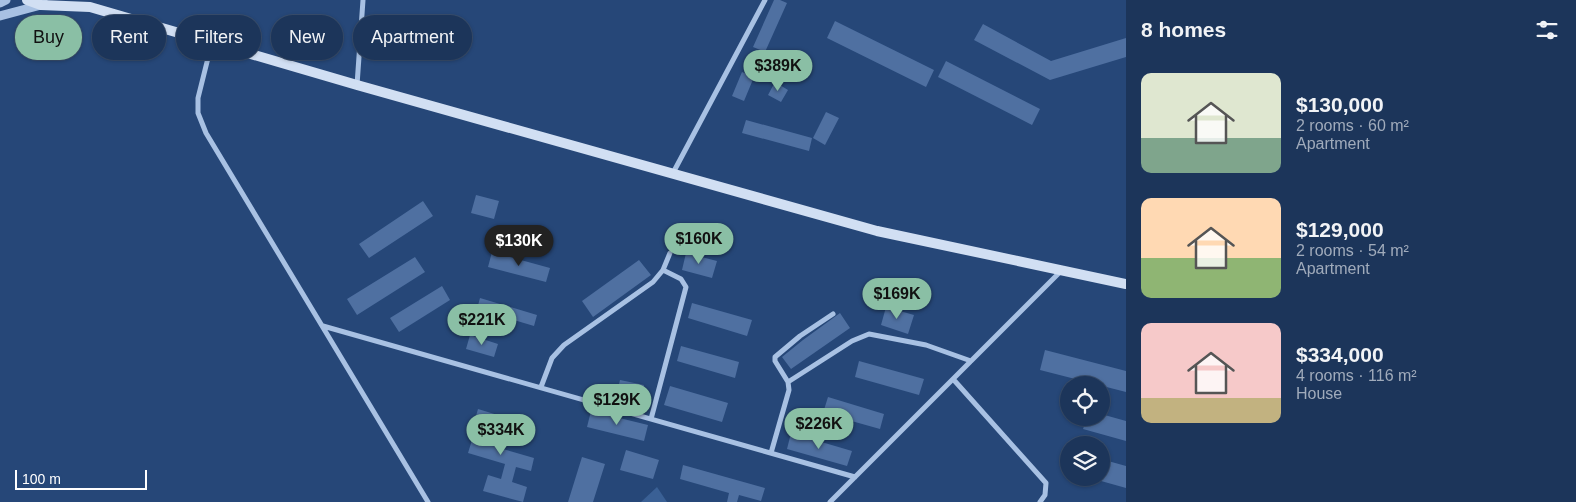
<!DOCTYPE html>
<html lang="en">
<head>
<meta charset="utf-8">
<style>
  body { margin:0; font-family:Arial,sans-serif; background:#294063; color:#f1f3f6; height:100vh; display:flex; flex-direction:column; font-size:19px; white-space:nowrap }
  * { box-sizing:border-box; margin:0 }
  p { font-size:16px; color:#a0abbb }
  .icon { flex:none; width:28px; height:28px; fill:none; stroke:currentColor; stroke-width:2; stroke-linecap:round; stroke-linejoin:round }
  .map { position:relative; flex:1; overflow:hidden }
  .side { display:flex; flex-direction:column; background:#1c355a; width:450px }
  .side>* { flex:none }
  .guide { position:absolute; left:15px; top:15px; width:475px; height:45px; display:flex; gap:10px }
  .buttons { position:absolute; left:1060px; top:376px; display:grid; gap:10px }
  .buttons a { display:grid; place-items:center; width:50px; height:50px; border-radius:50%; background:#1c355a; box-shadow:0 1px 4px #0004,0 0 0 1px #3a5070; font-size:25px }
  .scale { position:absolute; left:15px; bottom:12px; width:132px; box-sizing:border-box; padding-left:5px; border:2px solid #fff; border-top:0; font-size:14px; line-height:18px; white-space:nowrap; color:#fff; -webkit-text-stroke:4px #264778; paint-order:stroke }
  .price { position:absolute; translate:-50% -42px; padding:0 11px; border-radius:18px; background:#8abfa5; color:#111; font-size:16px; line-height:32px; filter:drop-shadow(0 1px 2px #0008) }
  .price::after { content:''; position:absolute; left:50%; top:30px; width:15px; height:11px; margin-left:-8px; background:inherit; clip-path:polygon(0 0,100% 0,50% 100%) }
  .price.selected { background:#222; color:#fff }
  ul { padding:0; list-style:none }
  li { display:flex; align-items:center; gap:15px; height:125px; padding:0 15px }
  li span { display:grid; place-items:center; flex:none; width:140px; height:100px; border-radius:10px; color:#555 }
  li>.icon { margin-inline-start:auto }
  span .icon { width:60px; height:60px; fill:#fffc; stroke-width:1 }
  li b { font-size:21px }
  h2 { display:flex; justify-content:space-between; align-items:center; height:60px; padding:0 15px; font-size:21px }
  .chip { padding:0 18px; border-radius:22px; background:#1c355a; box-shadow:0 1px 4px #0004,0 0 0 1px #3a5070; font-size:18px; line-height:45px }
  .chip.selected { background:#8abfa5; color:#111 }
  main { display:flex; flex:1; min-height:0 }
  .map>svg:first-child { display:block }
  .green { fill:#3a6095 }
  .building { fill:#4f70a1 }
  .lines { fill:none; stroke-linecap:round; stroke-linejoin:round }
  .minor { stroke:#a8c1e3; stroke-width:5 }
  .tertiary { stroke:#a8c1e3; stroke-width:9 }
  .secondary { stroke:#d1dff3; stroke-width:10 }
</style>
</head>
<body>
<main>
<div class="map">
<svg width="1126" height="502" viewBox="0 0 1126 502">
  <rect width="100%" height="100%" fill="#264778"/>
  <path class="green" d="M 657,487 L 667,502 L 641,502 Z"/>
  <path class="building" d="M 774,0 L 780,0 L 787,3 L 765,52 L 753,47 Z
    M 835,21 L 934,70 L 926,87 L 827,38 Z
    M 983,24 L 1051,61 L 1126,38 L 1126,57 L 1050,80 L 974,40 Z
    M 946,61 L 1040,109 L 1032,125 L 938,77 Z
    M 742,72 L 754,77 L 744,101 L 732,96 Z
    M 775,82 L 788,90 L 781,102 L 768,95 Z
    M 826,112 L 839,118 L 825,145 L 813,138 Z
    M 746,120 L 812,138 L 809,151 L 742,133 Z
    M 476,195 L 499,201 L 494,219 L 471,213 Z
    M 423,201 L 433,216 L 369,258 L 359,244 Z
    M 492,252 L 550,268 L 546,282 L 488,267 Z
    M 686,253 L 717,261 L 712,278 L 682,270 Z
    M 415,257 L 425,272 L 357,315 L 347,299 Z
    M 639,260 L 651,275 L 593,317 L 582,301 Z
    M 442,286 L 450,300 L 399,332 L 390,318 Z
    M 480,298 L 537,315 L 534,326 L 477,309 Z
    M 692,303 L 752,320 L 747,336 L 688,318 Z
    M 886,307 L 914,315 L 908,334 L 881,325 Z
    M 840,313 L 850,328 L 791,369 L 782,357 L 803,340 Z
    M 470,335 L 498,344 L 494,357 L 466,349 Z
    M 681,346 L 739,362 L 735,378 L 677,361 Z
    M 1045,350 L 1126,371 L 1126,392 L 1040,370 Z
    M 859,361 L 924,379 L 919,395 L 855,377 Z
    M 620,380 L 644,385 L 640,403 L 616,397 Z
    M 670,386 L 728,403 L 722,422 L 664,405 Z
    M 828,397 L 884,414 L 880,429 L 823,413 Z
    M 478,409 L 517,421 L 514,434 L 500,430 L 496,447 L 534,458 L 531,471 L 516,467 L 512,482 L 527,487 L 523,502 L 483,491 L 488,475 L 501,479 L 505,464 L 468,453 L 472,440 L 484,444 L 488,427 L 474,423 Z
    M 591,411 L 648,425 L 644,441 L 587,427 Z
    M 1101,414 L 1126,421 L 1126,441 L 1083,429 L 1087,418 L 1101,418 Z
    M 791,433 L 852,451 L 847,466 L 787,449 Z
    M 626,450 L 659,460 L 653,479 L 620,470 Z
    M 582,457 L 605,464 L 593,502 L 568,502 Z
    M 1101,459 L 1126,466 L 1126,488 L 1101,481 Z
    M 683,465 L 765,488 L 761,501 L 739,495 L 737,502 L 727,502 L 729,493 L 680,479 Z"/>
  <g class="lines">
    <path class="minor" d="M 212,42 L 198,98 L 198,113 L 206,133 L 428,502
      M 357,85 L 363,0
      M 673,173 L 765,0
      M 323,326 L 855,477
      M 953,379 L 1046,483 L 1045,495 L 1040,502
      M 788,382 L 852,341 L 869,334 L 926,345 L 971,361
      M 541,387 L 552,358 L 564,345 L 653,282 L 663,270 L 670,253
      M 651,419 L 686,287 L 681,279 L 663,270
      M 771,453 L 789,390 L 788,382 L 775,361 L 775,357 L 800,336 L 833,314
      M 830,502 L 1061,271"/>
    <path class="tertiary" d="M 0,3 L 6,0
      M 0,16 L 41,5 L 43,0"/>
    <path class="secondary" d="M 27,0 L 41,5 L 90,7 L 357,85 L 877,231 L 1126,284"/>
  </g>
</svg>
<div class="buttons">
<a><svg class="icon" aria-label="locate" viewBox="0 0 24 24"><circle cx="12" cy="12" r="6"/><path d="M12 2v4M12 18v4M2 12h4M18 12h4"/></svg></a>
<a><svg class="icon" aria-label="layers" viewBox="0 0 24 24"><path d="M12 4l9 5-9 5-9-5zM3 14l9 5 9-5"/></svg></a>
</div>
<div class="scale">100 m</div>
<b class="price" style="left:778px;top:92px">$389K</b>
<b class="price" style="left:699px;top:265px">$160K</b>
<b class="price selected" style="left:519px;top:267px">$130K</b>
<b class="price" style="left:897px;top:320px">$169K</b>
<b class="price" style="left:482px;top:346px">$221K</b>
<b class="price" style="left:617px;top:426px">$129K</b>
<b class="price" style="left:819px;top:450px">$226K</b>
<b class="price" style="left:501px;top:456px">$334K</b>
<div class="guide">
<a class="chip selected">Buy</a>
<a class="chip">Rent</a>
<a class="chip">Filters</a>
<a class="chip">New</a>
<a class="chip">Apartment</a>
</div>
</div>
<section class="side">
<h2>8 homes<svg class="icon" aria-label="filters" viewBox="0 0 24 24"><path d="M4 7h16M4 17h16"/><circle cx="9" cy="7" r="2"/><circle cx="15" cy="17" r="2"/></svg></h2>
<ul>
<li><span style="background:linear-gradient(#dfe7d0 65%,#7fa58c 0)"><svg class="icon" aria-label="home" viewBox="0 0 24 24"><path d="M3 11l9-7 9 7M6 9v11h12V9"/></svg></span><div><b>$130,000</b><p>2 rooms · 60 m²</p><p>Apartment</p></div></li>
<li><span style="background:linear-gradient(#ffd9b3 60%,#8fb573 0)"><svg class="icon" aria-label="home" viewBox="0 0 24 24"><path d="M3 11l9-7 9 7M6 9v11h12V9"/></svg></span><div><b>$129,000</b><p>2 rooms · 54 m²</p><p>Apartment</p></div></li>
<li><span style="background:linear-gradient(#f6c9c9 75%,#c2b280 0)"><svg class="icon" aria-label="home" viewBox="0 0 24 24"><path d="M3 11l9-7 9 7M6 9v11h12V9"/></svg></span><div><b>$334,000</b><p>4 rooms · 116 m²</p><p>House</p></div></li>
</ul>
</section>
</main>
</body>
</html>
